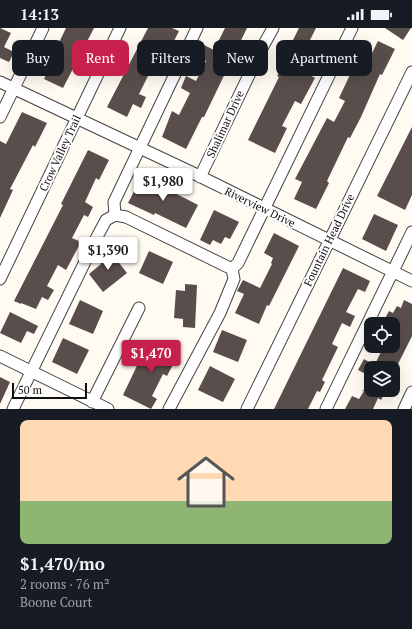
<!DOCTYPE html>
<html lang="en">
<head>
<meta charset="utf-8">
<style>
  body { margin:0; font-family:"PT Serif",serif; background:#242831; color:#f1f3f6; height:100vh; display:flex; flex-direction:column; font-size:15px; white-space:nowrap }
  * { box-sizing:border-box; margin:0 }
  p { font-size:13px; color:#9ea1a6 }
  .icon { flex:none; width:22px; height:22px; fill:none; stroke:currentColor; stroke-width:2; stroke-linecap:round; stroke-linejoin:round }
  .map { position:relative; height:381px; overflow:hidden }
  .sheet { display:flex; flex-direction:column; background:#171b24; flex:1 }
  .sheet>* { flex:none }
  .top-card { position:absolute; left:12px; top:12px; width:388px; height:36px; display:flex; gap:8px }
  .fabs { position:absolute; left:364px; top:289px; display:grid; gap:8px }
  .fabs a { display:grid; place-items:center; width:36px; height:36px; border-radius:8px; background:#171b24; box-shadow:0 4px 16px #0002; font-size:20px }
  .scale { position:absolute; left:12px; bottom:10px; width:75px; box-sizing:border-box; padding-left:4px; border:2px solid #101010; border-top:0; font-size:11px; line-height:14px; white-space:nowrap; color:#101010; -webkit-text-stroke:3px #fff; paint-order:stroke }
  .price { position:absolute; translate:-50% -34px; padding:0 9px; border-radius:4px; background:#fff; color:#222; font-size:13px; line-height:26px; filter:drop-shadow(0 1px 2px #0008) }
  .price::after { content:''; position:absolute; left:50%; top:24px; width:12px; height:9px; margin-left:-6px; background:inherit; clip-path:polygon(0 0,100% 0,50% 100%) }
  .price.on { background:#c7204c; color:#fff }
  ul { padding:0; list-style:none }
  li { display:grid; align-content:center; gap:8px; height:212px; padding:0 20px }
  li span { display:grid; place-items:center; height:124px; border-radius:8px; color:#555 }
  li>.icon { margin-inline-start:auto }
  span .icon { width:72px; height:72px; fill:#fffc; stroke-width:1 }
  li b { font-size:17px }
  .chip { padding:0 14px; border-radius:8px; background:#171b24; box-shadow:0 4px 16px #0002; font-size:14px; line-height:36px }
  .chip.on { background:#c7204c; color:#fff }
  .status { display:flex; justify-content:space-between; align-items:center; height:28px; padding:0 20px; background:#171b24; direction:ltr }
  .status svg { height:11px; fill:currentColor }
  .map>svg:first-child { display:block }
  .building { fill:#594e4b }
  .lines { fill:none; stroke-linecap:round; stroke-linejoin:round }
  .minor-casing { stroke:#434343; stroke-width:13 }
  .minor { stroke:#fff; stroke-width:11 }
  .labels { text-anchor:middle; dominant-baseline:central; stroke-width:4; stroke-linejoin:round; paint-order:stroke }
  .street-label { font-size:11px; fill:#101010; stroke:#fff }
</style>
</head>
<body>
<div class="status"><b>14:13</b><svg viewBox="0 0 49 12"><path d="M0 12V9h3v3zM5 12V6h3v6zM10 12V3h3v9zM15 12V0h3v12zM26 1h20v11H26zM47 4h2v5h-2z"/></svg></div>
<div class="map">
<svg width="412" height="381" viewBox="0 0 412 381">
  <rect width="100%" height="100%" fill="#fffaf2"/>
  <path class="building" d="M 0,0 L 11,5 L 4,19 L 14,24 L 9,34 L 0,30 Z
    M 66,0 L 94,0 L 63,60 L 44,51 L 51,37 L 43,33 L 48,23 L 54,25 Z
    M 148,0 L 172,0 L 179,3 L 170,21 L 160,16 L 152,32 L 163,38 L 158,48 L 150,44 L 139,66 L 146,69 L 141,80 L 133,76 L 127,89 L 107,79 Z
    M 225,0 L 247,0 L 204,89 L 202,89 L 186,121 L 162,109 L 172,83 L 179,87 L 190,65 L 181,60 L 186,48 L 196,53 L 206,33 L 196,28 L 202,16 L 214,22 Z
    M 299,0 L 316,0 L 299,34 L 313,41 L 310,47 L 315,50 L 301,76 L 295,73 L 282,98 L 287,100 L 275,125 L 248,112 L 279,49 L 277,48 L 296,13 L 293,12 Z
    M 385,0 L 411,0 L 403,12 Z
    M 378,13 L 395,21 L 382,47 L 380,46 L 361,89 L 350,110 L 348,109 L 327,153 L 329,155 L 316,181 L 294,171 L 302,154 L 295,151 L 327,90 L 334,94 L 345,73 L 339,70 L 356,34 L 352,32 L 357,22 L 370,29 Z
    M 22,84 L 47,95 L 35,119 L 33,117 L 10,161 L 13,162 L 0,190 L 0,113 L 6,116 Z
    M 412,99 L 412,167 L 405,182 L 377,168 Z
    M 88,122 L 109,132 L 99,152 L 96,150 L 85,174 L 93,179 L 88,189 L 84,187 L 72,210 L 81,214 L 66,242 L 58,237 L 47,258 L 54,262 L 48,272 L 42,269 L 36,281 L 21,275 L 21,276 L 14,273 L 63,177 L 61,176 Z
    M 142,148 L 198,177 L 186,200 L 155,185 L 154,187 L 128,175 Z
    M 214,182 L 239,194 L 230,211 L 225,209 L 221,216 L 213,212 L 210,217 L 200,212 Z
    M 374,186 L 398,197 L 386,223 L 362,211 Z
    M 274,205 L 299,218 L 269,278 L 267,277 L 259,296 L 235,285 L 244,266 L 237,263 L 243,252 L 260,260 L 272,236 L 271,235 L 273,230 L 264,225 Z
    M 109,222 L 127,245 L 103,264 L 89,246 L 101,236 L 97,231 Z
    M 149,223 L 173,234 L 163,256 L 139,245 Z
    M 343,240 L 370,253 L 365,264 L 358,261 L 346,284 L 355,288 L 350,299 L 342,295 L 332,316 L 338,319 L 322,352 L 325,354 L 320,364 L 317,363 L 308,381 L 274,381 Z
    M 185,256 L 197,257 L 195,300 L 183,299 L 183,291 L 174,290 L 176,262 L 185,263 Z
    M 80,272 L 103,283 L 93,306 L 69,296 Z
    M 404,272 L 412,276 L 412,308 L 396,340 L 373,340 L 384,318 L 393,318 L 393,296 L 382,296 L 389,283 L 393,285 L 397,278 L 401,280 Z
    M 10,284 L 38,298 L 34,306 L 27,303 L 21,315 L 0,305 Z
    M 222,302 L 247,312 L 238,334 L 213,324 Z
    M 63,310 L 89,322 L 77,346 L 52,334 Z
    M 159,313 L 180,323 L 167,348 L 163,346 L 152,368 L 157,371 L 151,381 L 123,367 L 145,321 L 153,325 Z
    M 364,331 L 371,335 L 371,362 L 386,362 L 381,372 L 378,370 L 373,381 L 345,381 L 352,368 L 359,371 L 364,363 L 362,362 L 364,362 L 371,349 L 358,342 Z
    M 210,338 L 235,351 L 223,374 L 198,362 Z
    M 0,349 L 10,354 L 0,376 Z"/>
  <g class="lines">
    <g class="minor-casing">
      <path id="minor" d="M 0,54 L 193,145 L 412,253
        M 0,89 L 43,0
        M 200,149 L 262,20 L 273,0
        M 115,187 L 114,174 L 197,0
        M 0,251 L 120,0
        M 0,328 L 108,381
        M 92,374 L 139,280
        M 13,381 L 98,207 L 106,192 L 115,187 L 126,189 L 232,241 L 238,235 L 352,0
        M 169,381 L 220,285 L 234,251 L 232,241
        M 247,381 L 412,44
        M 326,381 L 412,204
        M 404,381 L 412,364"/>
    </g>
    <use href="#minor" class="minor"/>
  </g>
  <g class="labels">
    <g class="street-label">
      <text transform="translate(225 96) rotate(-65)">Shalimar Drive</text>
      <text transform="translate(60 125) rotate(-65)">Crow Valley Trail</text>
      <text transform="translate(260 179) rotate(26)">Riverview Drive</text>
      <text transform="translate(329 212) rotate(-64)">Fountain Head Drive</text>
    </g>
  </g>
</svg>
<div class="fabs">
<a><svg class="icon" aria-label="locate" viewBox="0 0 24 24"><circle cx="12" cy="12" r="6"/><path d="M12 2v4M12 18v4M2 12h4M18 12h4"/></svg></a>
<a><svg class="icon" aria-label="layers" viewBox="0 0 24 24"><path d="M12 4l9 5-9 5-9-5zM3 14l9 5 9-5"/></svg></a>
</div>
<div class="scale">50 m</div>
<b class="price" style="left:163px;top:174px">$1,980</b>
<b class="price" style="left:108px;top:243px">$1,390</b>
<b class="price on" style="left:151px;top:346px">$1,470</b>
<div class="top-card">
<a class="chip">Buy</a>
<a class="chip on">Rent</a>
<a class="chip">Filters</a>
<a class="chip">New</a>
<a class="chip">Apartment</a>
</div>
</div>
<section class="sheet">
<ul>
<li><span style="background:linear-gradient(#ffd9b3 65%,#8fb573 0)"><svg class="icon" aria-label="home" viewBox="0 0 24 24"><path d="M3 11l9-7 9 7M6 9v11h12V9"/></svg></span><div><b>$1,470/mo</b><p>2 rooms · 76 m²</p><p>Boone Court</p></div></li>
</ul>
</section>
</body>
</html>
